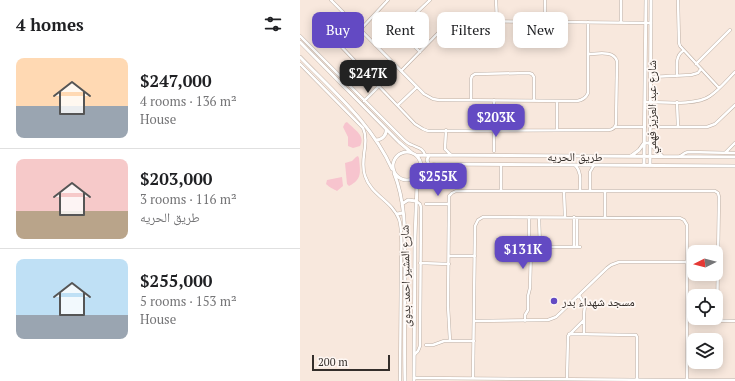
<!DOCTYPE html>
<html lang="en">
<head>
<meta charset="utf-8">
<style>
  body { margin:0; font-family:"PT Serif","Noto Naskh Arabic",serif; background:#f2f2f2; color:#202124; height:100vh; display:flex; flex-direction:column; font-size:15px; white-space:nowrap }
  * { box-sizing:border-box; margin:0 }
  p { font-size:13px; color:#757577 }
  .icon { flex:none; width:22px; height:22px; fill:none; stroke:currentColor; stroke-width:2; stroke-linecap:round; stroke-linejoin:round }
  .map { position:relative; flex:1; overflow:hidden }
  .side { display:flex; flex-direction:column; background:#fff; width:300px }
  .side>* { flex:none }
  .guide { position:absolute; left:12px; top:12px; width:363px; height:36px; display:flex; gap:8px }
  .needle { width:26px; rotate:264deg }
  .fabs { position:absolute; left:387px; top:245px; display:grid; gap:8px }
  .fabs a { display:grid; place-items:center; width:36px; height:36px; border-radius:8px; background:#fff; box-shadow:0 2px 10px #0003; font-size:20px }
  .scale { position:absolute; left:12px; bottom:10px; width:78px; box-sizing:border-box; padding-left:4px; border:2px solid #342e2a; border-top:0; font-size:11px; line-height:14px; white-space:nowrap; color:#342e2a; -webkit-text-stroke:3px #fef7f3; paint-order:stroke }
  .price { position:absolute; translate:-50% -34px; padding:0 9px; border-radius:8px; background:#634ac3; color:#fff; font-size:13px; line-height:26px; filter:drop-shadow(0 1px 2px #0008) }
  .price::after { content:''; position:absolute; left:50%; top:24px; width:12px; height:9px; margin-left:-6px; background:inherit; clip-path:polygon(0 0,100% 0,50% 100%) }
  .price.current { background:#222; color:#fff }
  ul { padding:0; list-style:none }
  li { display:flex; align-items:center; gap:12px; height:100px; padding:0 16px }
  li+li { border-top:1px solid #e0e0e0 }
  li span { display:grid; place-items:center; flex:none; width:112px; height:80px; border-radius:8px; color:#555 }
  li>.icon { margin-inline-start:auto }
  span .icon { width:48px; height:48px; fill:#fffc; stroke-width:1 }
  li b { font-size:17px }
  h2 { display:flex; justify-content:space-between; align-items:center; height:48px; padding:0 16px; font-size:17px }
  .pill { padding:0 14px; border-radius:8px; background:#fff; box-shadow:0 2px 10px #0003; font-size:14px; line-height:36px }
  .pill.current { background:#634ac3; color:#fff }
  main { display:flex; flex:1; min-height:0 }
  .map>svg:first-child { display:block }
  .green { fill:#f7c4ce }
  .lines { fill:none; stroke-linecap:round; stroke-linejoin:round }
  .minor-casing { stroke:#beafa4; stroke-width:3.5 }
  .tertiary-casing { stroke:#beafa4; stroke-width:4 }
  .minor { stroke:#fff; stroke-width:2.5 }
  .tertiary { stroke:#fff; stroke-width:3 }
  .poi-dot { fill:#634ac3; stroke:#fef7f3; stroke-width:1.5 }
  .labels { text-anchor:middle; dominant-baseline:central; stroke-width:3.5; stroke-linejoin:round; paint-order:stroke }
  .street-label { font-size:12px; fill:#342e2a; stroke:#fef7f3 }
  .poi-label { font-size:12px; fill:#342e2a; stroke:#fef7f3; text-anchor:start }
</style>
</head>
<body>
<main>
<section class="side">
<h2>4 homes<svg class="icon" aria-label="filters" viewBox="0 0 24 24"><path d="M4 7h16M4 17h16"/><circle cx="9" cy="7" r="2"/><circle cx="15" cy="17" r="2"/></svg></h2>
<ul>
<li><span style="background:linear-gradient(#ffd9b3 60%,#9aa5b1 0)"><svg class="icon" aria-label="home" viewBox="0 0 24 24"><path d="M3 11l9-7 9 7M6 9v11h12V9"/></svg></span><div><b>$247,000</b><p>4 rooms · 136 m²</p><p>House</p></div></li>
<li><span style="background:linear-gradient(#f6c9c9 65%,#b9a48a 0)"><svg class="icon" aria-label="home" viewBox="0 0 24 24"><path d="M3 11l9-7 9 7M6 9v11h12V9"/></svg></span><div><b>$203,000</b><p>3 rooms · 116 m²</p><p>طريق الحريه</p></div></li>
<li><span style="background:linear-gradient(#bfe0f5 70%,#9aa5b1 0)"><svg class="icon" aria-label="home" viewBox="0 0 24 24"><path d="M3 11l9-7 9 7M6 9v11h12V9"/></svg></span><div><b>$255,000</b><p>5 rooms · 153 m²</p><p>House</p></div></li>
</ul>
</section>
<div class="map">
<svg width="435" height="381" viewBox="0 0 435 381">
  <rect width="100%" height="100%" fill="#f8e8dd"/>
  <path class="green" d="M 47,122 L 48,123 C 55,130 66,136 60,146 L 53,148 L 48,146 L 48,137 L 43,127 L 45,123 Z
    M 58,156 L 59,158 C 60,171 63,179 49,186 L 47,184 L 45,163 L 52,161 L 56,157 Z
    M 42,177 L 43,186 L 37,191 C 34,189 30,188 26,184 L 27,180 Z"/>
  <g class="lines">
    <g class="minor-casing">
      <path id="minor" d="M 31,0 L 124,94 L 133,99 L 139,100 L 277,101 C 283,100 286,98 288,93 L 288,22
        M 196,0 L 197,21
        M 245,0 L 245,22
        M 378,0 L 379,43 L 380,46 L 419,88
        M 50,20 L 35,35 L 35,40 L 115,124 L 123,129 L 128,131 L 308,130 C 312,130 315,128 316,124 L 317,61 C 313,50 298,54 288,54
        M 321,22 L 321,0
        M 60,30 L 88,0
        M 0,36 L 103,139 C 106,142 108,144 112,145 C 118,148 123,148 125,155
        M 120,52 C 113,44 99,36 105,24 L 130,0
        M 0,64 L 63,128 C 70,143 59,160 65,176 C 71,195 92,201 99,219 C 103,230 101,252 101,265 C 101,303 100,342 100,381
        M 396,64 L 430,30
        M 101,71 L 144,27 L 147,24 L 155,21 L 351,23
        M 377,76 C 377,67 375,56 383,51
        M 351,77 L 391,75 L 398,73 L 401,69
        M 171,100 L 171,79 L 172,76 L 175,74 L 229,73 L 232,74 L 234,77 L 234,100
        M 64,101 L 79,86
        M 257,101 L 257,130
        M 345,102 C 361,102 397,106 410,96 C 419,90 427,80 435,72
        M 377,102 L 378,127
        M 98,105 L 117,87
        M 315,127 L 345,127
        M 350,127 L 407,127 L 415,124 L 435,105
        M 146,130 L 145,149 L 151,155
        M 194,151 L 194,100
        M 426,152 L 435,143
        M 379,157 L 385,153 L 388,152 L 435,153
        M 201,165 L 201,191
        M 275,165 C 282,172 280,182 280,191
        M 264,191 L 265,217
        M 290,191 L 290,172 L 294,165
        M 305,191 L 305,217
        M 126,204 L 149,204
        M 274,217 L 274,247
        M 239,218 L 240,247 L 280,247
        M 277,218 L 277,247
        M 149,256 L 175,256
        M 387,259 L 394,259
        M 120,263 L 149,264
        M 279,295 L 285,305 L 284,314 L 284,334
        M 387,320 L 435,321
        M 174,321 L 248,320 L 256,317 L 307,268 L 311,265 L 319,262 L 387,262
        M 225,321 L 225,315 L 228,310 L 228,296 L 230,288 L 231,249 L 229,242 L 229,217
        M 269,334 L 336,335 L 337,337 L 337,380
        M 150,341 L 148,306 L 149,196 L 152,193 L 156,191 L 415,191 L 418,193 L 419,197 L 417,321
        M 126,345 L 133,345 L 144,341 L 174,341
        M 115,354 L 118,351 L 120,346 L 121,207 L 120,204 L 116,201
        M 114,378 L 364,380 L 435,380
        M 173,378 L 175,226 L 178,220 L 183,217 L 380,218 L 384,220 L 387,225 L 387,380
        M 267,379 L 268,336 L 284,320"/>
    </g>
    <g class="tertiary-casing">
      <path id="tertiary" d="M 0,42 L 99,142 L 112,153
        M 0,57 C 34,92 72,124 92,169
        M 76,140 C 82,140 87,135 86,129
        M93 166a14 14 0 1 1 28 0a14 14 0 1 1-28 0Z
        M 116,155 L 435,157
        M 129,155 L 127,160 L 129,165
        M 331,156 L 339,150 L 344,143 L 350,143 L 356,150 L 363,157
        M 344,166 L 346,0
        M 350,166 L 351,0
        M 120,172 L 126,166 L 136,164 L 435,166
        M 94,173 C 106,203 105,235 105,267 C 105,305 104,343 105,381
        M 102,204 L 108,200 L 116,201
        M 97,214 L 103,213
        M 114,381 L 115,237 L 117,185 L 118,176"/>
    </g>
    <use href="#minor" class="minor"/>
    <use href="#tertiary" class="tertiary"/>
  </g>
  <circle class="poi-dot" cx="254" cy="301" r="4"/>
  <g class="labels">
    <g class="street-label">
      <text transform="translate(351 107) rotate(-90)">شارع عبد العزيز فهمي</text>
      <text x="275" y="156">طريق الحريه</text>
      <text transform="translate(105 276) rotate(-91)">شارع المشير احمد بدوى</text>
    </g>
    <g class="poi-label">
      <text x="262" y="301">مسجد شهداء بدر</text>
    </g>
  </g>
</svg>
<div class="fabs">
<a><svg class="needle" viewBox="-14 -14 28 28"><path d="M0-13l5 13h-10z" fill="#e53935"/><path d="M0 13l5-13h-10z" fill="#757577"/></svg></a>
<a><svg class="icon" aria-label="locate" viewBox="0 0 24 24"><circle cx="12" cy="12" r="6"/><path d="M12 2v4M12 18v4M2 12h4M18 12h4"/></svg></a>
<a><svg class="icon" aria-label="layers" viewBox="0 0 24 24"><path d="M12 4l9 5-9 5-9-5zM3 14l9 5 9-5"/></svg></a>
</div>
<div class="scale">200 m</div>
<b class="price current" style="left:68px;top:94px">$247K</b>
<b class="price" style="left:196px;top:138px">$203K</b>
<b class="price" style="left:138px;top:197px">$255K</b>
<b class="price" style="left:223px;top:270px">$131K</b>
<div class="guide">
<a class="pill current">Buy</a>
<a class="pill">Rent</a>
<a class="pill">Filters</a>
<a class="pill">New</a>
</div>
</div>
</main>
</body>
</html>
